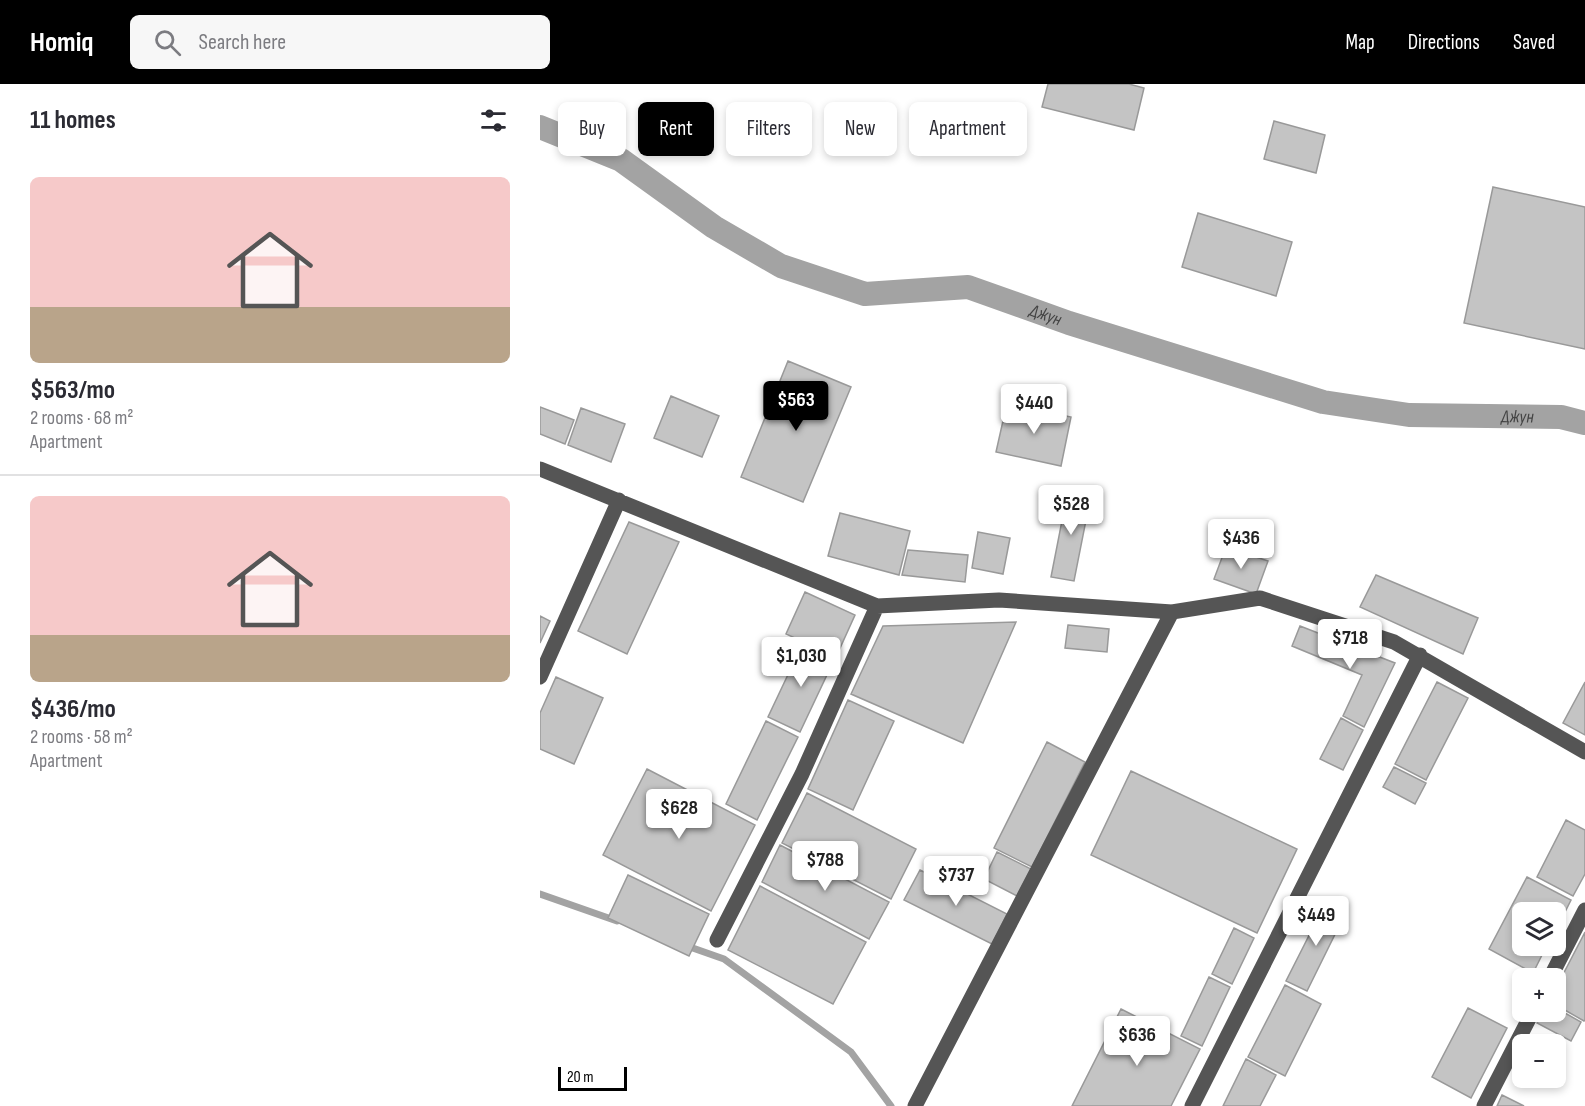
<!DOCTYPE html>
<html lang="en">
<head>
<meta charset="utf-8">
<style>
  body { margin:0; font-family:"Sofia Sans Condensed",sans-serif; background:#f7f7f7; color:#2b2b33; height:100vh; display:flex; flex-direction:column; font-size:22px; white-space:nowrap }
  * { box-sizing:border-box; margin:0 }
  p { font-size:20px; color:#7c7c81 }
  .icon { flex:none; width:33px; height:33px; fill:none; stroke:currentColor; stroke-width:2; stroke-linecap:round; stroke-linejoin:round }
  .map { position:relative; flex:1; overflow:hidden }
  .panel { display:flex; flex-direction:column; background:#fff; width:540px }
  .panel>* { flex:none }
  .top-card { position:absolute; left:18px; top:18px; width:570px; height:54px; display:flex; gap:12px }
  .fabs { position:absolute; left:972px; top:818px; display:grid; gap:12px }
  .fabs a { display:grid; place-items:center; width:54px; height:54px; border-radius:9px; background:#fff; box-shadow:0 3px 9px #0003; font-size:30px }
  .scale { position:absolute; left:18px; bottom:15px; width:69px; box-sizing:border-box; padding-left:6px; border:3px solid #000; border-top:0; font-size:16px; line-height:21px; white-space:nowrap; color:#000; -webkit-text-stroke:4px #fff; paint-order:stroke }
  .price { position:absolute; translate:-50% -51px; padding:0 14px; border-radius:6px; background:#fff; color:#222; font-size:20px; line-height:39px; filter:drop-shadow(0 2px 3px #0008) }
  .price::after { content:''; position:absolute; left:50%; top:36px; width:18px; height:14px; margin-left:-9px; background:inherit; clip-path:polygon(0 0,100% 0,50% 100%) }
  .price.active { background:#000; color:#fff }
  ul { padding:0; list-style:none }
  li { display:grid; align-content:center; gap:12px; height:318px; padding:0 30px }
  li+li { border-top:2px solid #e1e1e2 }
  li span { display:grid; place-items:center; height:186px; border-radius:9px; color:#555 }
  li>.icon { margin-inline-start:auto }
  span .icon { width:108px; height:108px; fill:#fffc; stroke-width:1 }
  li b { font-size:26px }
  h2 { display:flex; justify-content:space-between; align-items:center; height:72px; padding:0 30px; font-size:26px }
  .chip { padding:0 21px; border-radius:9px; background:#fff; box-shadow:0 3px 9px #0003; font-size:21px; line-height:54px }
  .chip.active { background:#000; color:#fff }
  header { display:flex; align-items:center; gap:36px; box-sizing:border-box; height:84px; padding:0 30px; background:#000; color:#fff }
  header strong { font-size:28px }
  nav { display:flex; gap:33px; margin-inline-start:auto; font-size:21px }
  .search { width:420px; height:54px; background:#f7f7f7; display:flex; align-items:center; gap:15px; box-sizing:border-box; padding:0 21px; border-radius:9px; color:#7c7c81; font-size:22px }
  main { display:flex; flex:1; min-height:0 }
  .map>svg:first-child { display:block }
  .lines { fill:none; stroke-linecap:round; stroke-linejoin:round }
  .stream { stroke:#a3a3a3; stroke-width:7 }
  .canal { stroke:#a3a3a3; stroke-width:24 }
  .building { fill:#c4c4c4; stroke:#999; stroke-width:1.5 }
  .minor { stroke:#555; stroke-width:15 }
  .labels { text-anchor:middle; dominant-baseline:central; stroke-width:5; stroke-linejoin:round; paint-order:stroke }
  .water-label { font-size:18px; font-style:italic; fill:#444; stroke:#fff }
</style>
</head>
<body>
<header>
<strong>Homiq</strong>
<div class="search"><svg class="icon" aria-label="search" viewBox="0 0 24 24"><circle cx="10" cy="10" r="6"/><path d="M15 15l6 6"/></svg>Search here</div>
<nav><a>Map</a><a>Directions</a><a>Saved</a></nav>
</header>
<main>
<section class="panel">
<h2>11 homes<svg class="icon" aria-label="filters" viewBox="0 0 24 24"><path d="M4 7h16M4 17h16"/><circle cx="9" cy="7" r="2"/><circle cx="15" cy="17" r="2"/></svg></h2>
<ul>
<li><span style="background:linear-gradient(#f6c9c9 70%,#b9a48a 0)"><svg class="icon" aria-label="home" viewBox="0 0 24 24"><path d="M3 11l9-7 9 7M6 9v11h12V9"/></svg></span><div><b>$563/mo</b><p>2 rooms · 68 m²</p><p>Apartment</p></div></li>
<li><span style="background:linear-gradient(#f6c9c9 75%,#b9a48a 0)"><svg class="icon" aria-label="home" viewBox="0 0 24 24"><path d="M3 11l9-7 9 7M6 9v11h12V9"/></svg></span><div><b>$436/mo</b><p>2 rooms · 58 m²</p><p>Apartment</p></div></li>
</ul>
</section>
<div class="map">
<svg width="1045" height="1022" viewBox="0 0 1045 1022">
  <rect width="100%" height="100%" fill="#fff"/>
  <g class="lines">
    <path class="stream" d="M 0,810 L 77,837
      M 147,862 L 184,875 L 311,968 L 351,1022"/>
    <path class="canal" id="s1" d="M 0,43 L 81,76 L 174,143 L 241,182 L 325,210 L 428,203 L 529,239 L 783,318 L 869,331 L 1021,333 L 1045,339"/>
  </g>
  <path class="building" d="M 508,0 L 589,0 L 604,4 L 594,46 L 502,23 Z
    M 734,37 L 785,51 L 776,89 L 724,75 Z
    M 953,103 L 1045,123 L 1045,265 L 924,239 Z
    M 658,129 L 752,158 L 736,212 L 642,183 Z
    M 248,277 L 311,303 L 263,418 L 201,393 Z
    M 131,312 L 179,332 L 162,373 L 114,354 Z
    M 467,319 L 531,333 L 521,382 L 456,368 Z
    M 0,323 L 34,336 L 25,360 L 0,350 Z
    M 41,324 L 85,340 L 71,378 L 28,361 Z
    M 528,406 L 551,411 L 534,497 L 511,493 Z
    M 300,429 L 370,447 L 359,491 L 288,472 Z
    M 89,438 L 139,458 L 87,570 L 38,547 Z
    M 438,448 L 470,454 L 463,490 L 432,484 Z
    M 686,463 L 728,477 L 716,510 L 674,495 Z
    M 368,466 L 428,471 L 425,498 L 362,491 Z
    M 836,491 L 938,534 L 923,570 L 820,523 Z
    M 265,508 L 315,531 L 296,573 L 246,550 Z
    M 0,532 L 10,537 L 0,559 Z
    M 476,538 L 423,659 L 311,610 L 343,542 Z
    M 528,541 L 569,545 L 567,568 L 525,564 Z
    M 760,542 L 855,579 L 824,643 L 803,632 L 822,591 L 752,562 Z
    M 262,561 L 294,576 L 260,648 L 228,633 Z
    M 16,593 L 63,614 L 34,680 L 0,665 L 0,629 Z
    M 897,598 L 928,614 L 886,696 L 855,680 Z
    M 1045,598 L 1045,651 L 1023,639 Z
    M 308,616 L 354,637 L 313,726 L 268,705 Z
    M 801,634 L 823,646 L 803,686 L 780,675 Z
    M 226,637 L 258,653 L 217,736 L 186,720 Z
    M 507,658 L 545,678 L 492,783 L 454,764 Z
    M 854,683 L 886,699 L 875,720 L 843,703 Z
    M 107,685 L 215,741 L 171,827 L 63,771 Z
    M 591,687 L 757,765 L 717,849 L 551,771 Z
    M 267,709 L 376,765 L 351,815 L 242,759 Z
    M 1026,736 L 1045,746 L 1045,790 L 1033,812 L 997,793 Z
    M 240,761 L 349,818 L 329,855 L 222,798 Z
    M 457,768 L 491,785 L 477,812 L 444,795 Z
    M 380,786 L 467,830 L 452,860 L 364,816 Z
    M 88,791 L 169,830 L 149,872 L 68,834 Z
    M 987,793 L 1031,816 L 1016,846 L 1016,828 L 982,828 L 982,861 L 1007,861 L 993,889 L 949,865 Z
    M 220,802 L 326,858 L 293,920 L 188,866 Z
    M 786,818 L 806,828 L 767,907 L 746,897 Z
    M 694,844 L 714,854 L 692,900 L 672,890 Z
    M 1045,848 L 1045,936 L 1044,937 L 1016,921 L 1016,904 Z
    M 669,893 L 690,903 L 662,962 L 641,952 Z
    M 745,901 L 781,920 L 745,992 L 708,973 Z
    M 928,924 L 967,944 L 931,1014 L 892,993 Z
    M 1016,924 L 1041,938 L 1031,957 L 997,939 L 1004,927 L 1016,927 Z
    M 581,925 L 660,965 L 631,1022 L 532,1022 Z
    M 706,975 L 736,991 L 720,1022 L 683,1022 Z
    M 962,1011 L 984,1022 L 957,1022 Z"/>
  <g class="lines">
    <path class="minor" d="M 0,385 L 337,522 L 459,516 L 632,528 L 720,514 L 854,558 L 1045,668
      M 0,593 L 79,416
      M 177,856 L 262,690 L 337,522
      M 1010,894 L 1045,826
      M 375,1022 L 632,528
      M 652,1022 L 880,571
      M 944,1022 L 993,927"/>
  </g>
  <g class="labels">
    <g class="water-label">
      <text stroke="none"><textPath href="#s1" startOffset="554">Джун</textPath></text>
      <text stroke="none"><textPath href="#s1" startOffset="1040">Джун</textPath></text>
    </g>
  </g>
</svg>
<div class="fabs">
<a><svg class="icon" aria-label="layers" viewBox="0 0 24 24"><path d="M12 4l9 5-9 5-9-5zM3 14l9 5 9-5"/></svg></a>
<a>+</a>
<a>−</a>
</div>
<div class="scale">20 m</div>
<b class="price active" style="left:256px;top:348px">$563</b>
<b class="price" style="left:494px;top:351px">$440</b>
<b class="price" style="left:531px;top:452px">$528</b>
<b class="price" style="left:701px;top:486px">$436</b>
<b class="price" style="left:810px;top:586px">$718</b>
<b class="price" style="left:261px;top:604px">$1,030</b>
<b class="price" style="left:139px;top:756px">$628</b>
<b class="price" style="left:285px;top:808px">$788</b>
<b class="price" style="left:416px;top:823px">$737</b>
<b class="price" style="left:776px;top:863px">$449</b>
<b class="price" style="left:597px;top:983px">$636</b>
<div class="top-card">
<a class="chip">Buy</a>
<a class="chip active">Rent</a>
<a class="chip">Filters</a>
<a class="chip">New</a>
<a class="chip">Apartment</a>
</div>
</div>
</main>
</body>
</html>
